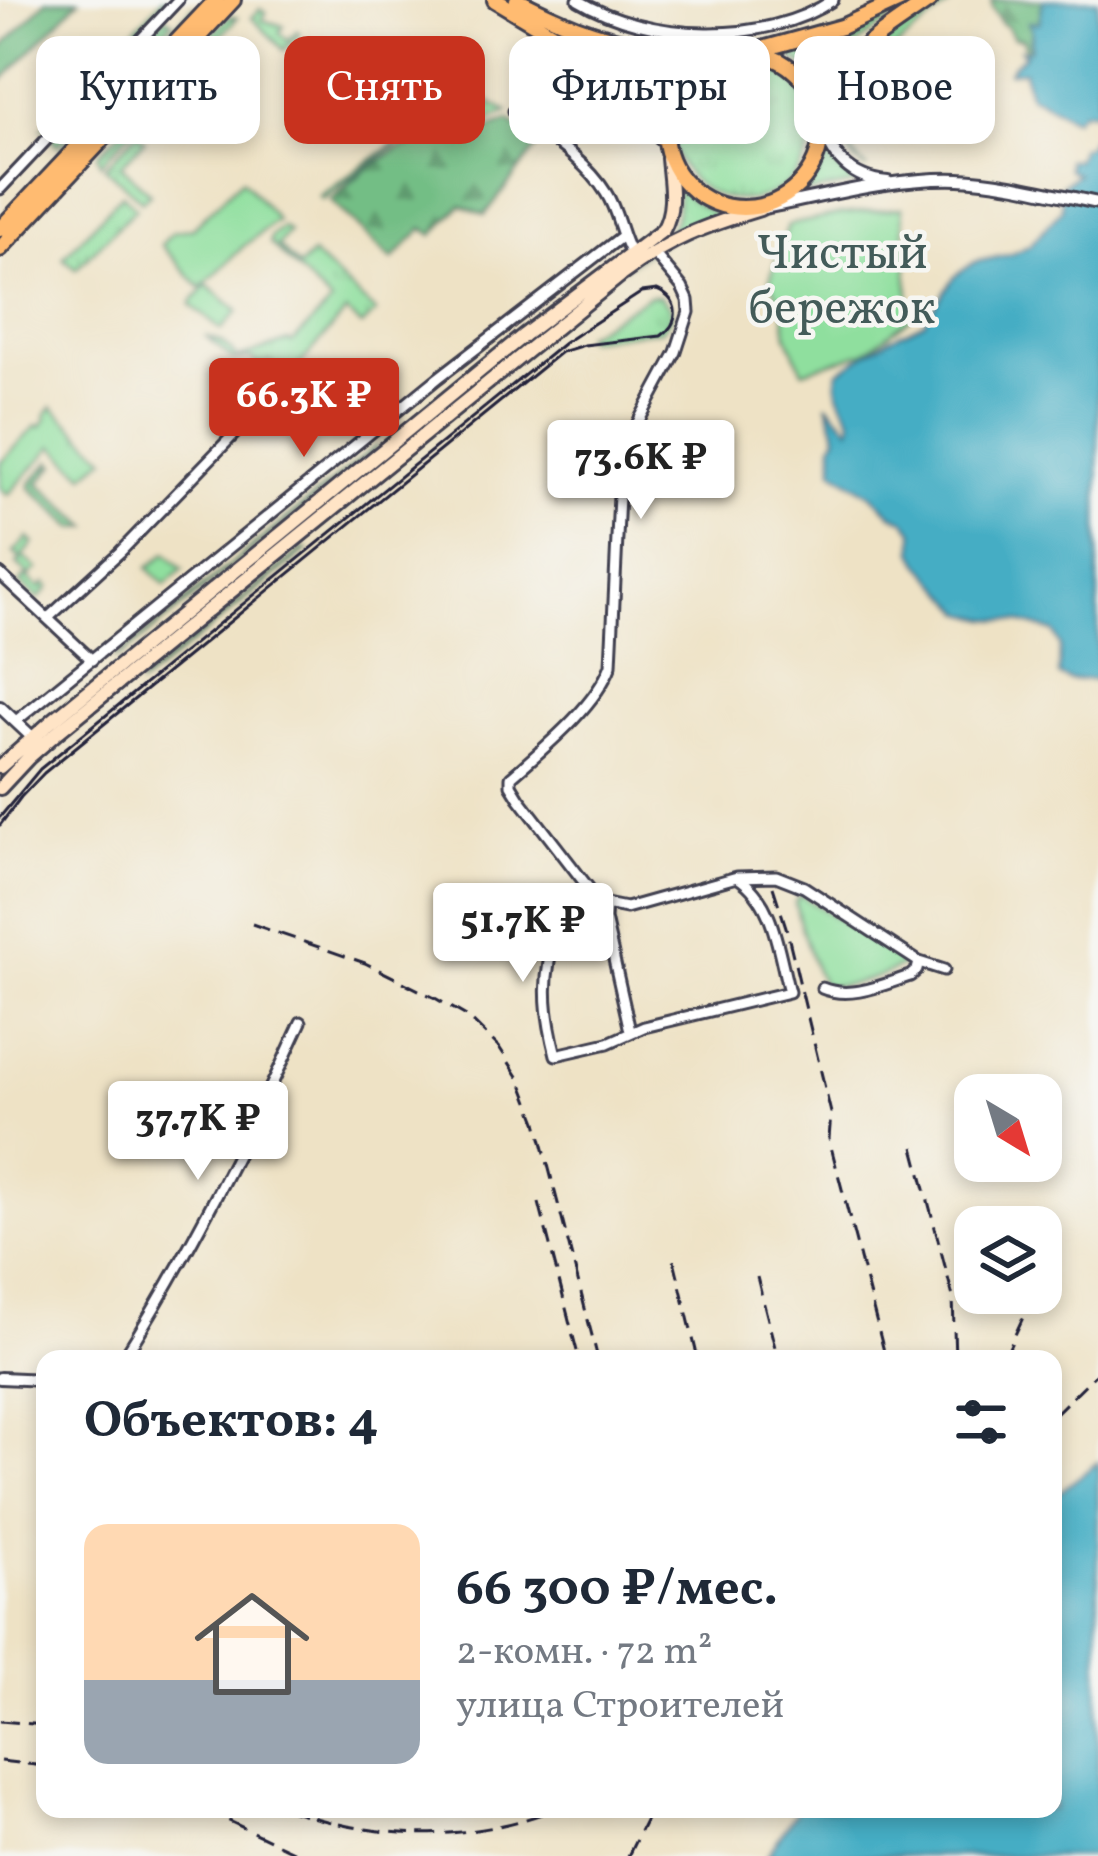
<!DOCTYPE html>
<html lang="ru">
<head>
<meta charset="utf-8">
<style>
  body { margin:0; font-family:Vollkorn,serif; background:#f2f2f3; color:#1f2937; height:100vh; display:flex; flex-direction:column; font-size:45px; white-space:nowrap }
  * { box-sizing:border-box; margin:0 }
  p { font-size:39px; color:#747a83 }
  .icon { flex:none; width:66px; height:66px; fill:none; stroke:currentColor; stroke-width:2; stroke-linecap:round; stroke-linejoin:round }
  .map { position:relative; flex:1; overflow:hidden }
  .details { position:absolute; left:36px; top:1350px; width:1026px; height:468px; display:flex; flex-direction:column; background:#fff; border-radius:24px; box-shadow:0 6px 18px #0003 }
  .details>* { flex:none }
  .top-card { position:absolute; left:36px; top:36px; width:1026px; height:108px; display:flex; gap:24px }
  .needle { width:78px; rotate:142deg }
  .tools { position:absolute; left:954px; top:1074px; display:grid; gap:24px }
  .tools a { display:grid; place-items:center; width:108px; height:108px; border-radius:24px; background:#fff; box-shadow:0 6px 18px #0003; font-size:60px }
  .price { position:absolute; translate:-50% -102px; padding:0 27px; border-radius:12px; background:#fff; color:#222; font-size:39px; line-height:78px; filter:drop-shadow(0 3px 6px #0008) }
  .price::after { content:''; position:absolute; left:50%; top:72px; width:36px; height:27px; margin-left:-18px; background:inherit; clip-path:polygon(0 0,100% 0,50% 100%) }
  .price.selected { background:#c8321e; color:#fff }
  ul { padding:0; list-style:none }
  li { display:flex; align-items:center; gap:36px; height:300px; padding:0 48px }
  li+li { border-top:3px solid #e0e1e3 }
  li span { display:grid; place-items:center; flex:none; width:336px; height:240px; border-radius:24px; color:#555 }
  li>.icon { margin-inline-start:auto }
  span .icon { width:144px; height:144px; fill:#fffc; stroke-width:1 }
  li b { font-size:51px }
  h2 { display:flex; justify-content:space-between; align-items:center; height:144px; padding:0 48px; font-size:51px }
  .pill { padding:0 42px; border-radius:24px; background:#fff; box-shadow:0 6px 18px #0003; font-size:42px; line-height:108px }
  .pill.selected { background:#c8321e; color:#fff }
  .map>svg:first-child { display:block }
  .grass { fill:url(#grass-tufts); stroke:#58806c; stroke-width:3 }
  .forest { fill:url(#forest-firs); stroke:#4a7060; stroke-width:3 }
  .green { fill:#8fdf9e; stroke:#58806c; stroke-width:3 }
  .water { fill:#45adc4; stroke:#346880; stroke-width:3 }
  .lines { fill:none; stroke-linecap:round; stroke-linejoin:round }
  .minor-casing { stroke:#413f50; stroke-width:15 }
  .tertiary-casing { stroke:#413f50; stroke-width:16 }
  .secondary-casing { stroke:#413f50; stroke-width:18 }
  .primary-casing { stroke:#413f50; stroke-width:20 }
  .minor { stroke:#fff; stroke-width:9 }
  .tertiary { stroke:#fff; stroke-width:10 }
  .secondary { stroke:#ffe4c6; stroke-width:12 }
  .primary { stroke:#ffbb71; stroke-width:14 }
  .tram { stroke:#22223b; stroke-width:3 }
  .rail { stroke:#22223b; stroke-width:3; stroke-dasharray:18 9; stroke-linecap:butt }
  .labels { text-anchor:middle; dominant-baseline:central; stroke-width:9; stroke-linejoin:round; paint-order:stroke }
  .park-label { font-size:48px; fill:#435b59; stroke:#f6f6f2 }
</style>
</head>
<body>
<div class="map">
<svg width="1098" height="1856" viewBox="0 0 1098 1856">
  <defs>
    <pattern id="grass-tufts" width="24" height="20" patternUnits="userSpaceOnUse" patternTransform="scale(3)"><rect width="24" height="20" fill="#8fdf9e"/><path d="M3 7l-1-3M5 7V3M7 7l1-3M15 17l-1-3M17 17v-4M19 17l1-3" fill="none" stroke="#7bbf89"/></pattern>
    <pattern id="forest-firs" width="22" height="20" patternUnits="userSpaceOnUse" patternTransform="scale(3)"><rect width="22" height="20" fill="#73be85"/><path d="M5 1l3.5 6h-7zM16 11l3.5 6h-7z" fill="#5e9a6e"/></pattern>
  </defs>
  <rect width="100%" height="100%" fill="#f6f6f2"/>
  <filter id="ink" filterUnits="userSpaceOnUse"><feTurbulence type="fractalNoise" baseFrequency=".00833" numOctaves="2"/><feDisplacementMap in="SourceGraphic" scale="24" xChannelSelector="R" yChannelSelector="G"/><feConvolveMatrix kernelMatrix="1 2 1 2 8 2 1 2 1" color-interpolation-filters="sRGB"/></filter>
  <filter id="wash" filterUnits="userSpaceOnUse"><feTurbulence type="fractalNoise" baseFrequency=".004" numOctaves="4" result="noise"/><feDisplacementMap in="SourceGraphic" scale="48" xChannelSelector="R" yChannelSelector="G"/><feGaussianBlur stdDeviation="2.7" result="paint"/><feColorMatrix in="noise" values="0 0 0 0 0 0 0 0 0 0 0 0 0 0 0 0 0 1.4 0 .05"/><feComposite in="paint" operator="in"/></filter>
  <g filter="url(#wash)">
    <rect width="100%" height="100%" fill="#eee2c5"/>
    <path class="grass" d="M 162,0 L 168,0 L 168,4 L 52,128 L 43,128 Z
      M 912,0 L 918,0 C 883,26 843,48 821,86 L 804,66 L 783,52 L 866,25 Z
      M 947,0 L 956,0 L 856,79 C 826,113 838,142 868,169 C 837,149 823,111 847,77 C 863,55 923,18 947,0 Z
      M 502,2 L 550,23 L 646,51 L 698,56 L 672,81 L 658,115 L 643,91 L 619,67 Z
      M 193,7 L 198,12 L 65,154 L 61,149 Z
      M 260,9 L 266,13 L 262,20 L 284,26 L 279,32 L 288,40 L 297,31 L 300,34 L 284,50 L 252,18 Z
      M 230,16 L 237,18 L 167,94 L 162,90 L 163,86 Z
      M 166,17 L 172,22 L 57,145 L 52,139 Z
      M672 130a70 70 0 1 1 140 0a70 70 0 1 1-140 0Z
      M 411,61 L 435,75 L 426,84 L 423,81 L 425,79 L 416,70 L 411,70 L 392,89 L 394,92 L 389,97 L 386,95 L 367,114 L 369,117 L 367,120 L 376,129 L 381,129 L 377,133 L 360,116 L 358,111 L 403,65 Z
      M 470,91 L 507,112 L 465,132 L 420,137 L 398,144 L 322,199 L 319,196 Z
      M 158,94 L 163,97 L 101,163 L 98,155 Z
      M 137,133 L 145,140 L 121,165 L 150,194 L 142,201 L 105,167 Z
      M 827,155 L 845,175 L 859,183 L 803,194 L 817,177 Z
      M 677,187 L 690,199 L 716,215 L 715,217 L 672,236 L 621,269 C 659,243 681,238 677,187 Z
      M 122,194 L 136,208 L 76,269 L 63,258 Z
      M 283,227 L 289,232 L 278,246 L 299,267 L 312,254 L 376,312 L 362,326 L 346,312 L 289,377 L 270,361 L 259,365 L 251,358 L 233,360 L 208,337 C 221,339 230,348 237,358 L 289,341 L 292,343 L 331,303 L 270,243 L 271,237 Z
      M 649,296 L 659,296 L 670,307 L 671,318 L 661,330 L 587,339 L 584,335 Z
      M 52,407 L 106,458 L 85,475 L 53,446 L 8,495 L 0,487 L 0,463 L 37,425 L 40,427 L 47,419 L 45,416 Z
      M 376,446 L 377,448 L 125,653 L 114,659 Z
      M 28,538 L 34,543 L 23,556 L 37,569 L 28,578 L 39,588 L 45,583 L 49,587 L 39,599 L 20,583 L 28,574 L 17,564 L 21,559 L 14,553 Z
      M 303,549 L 307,550 L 140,685 L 140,682 Z"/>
    <path class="forest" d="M 47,0 L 79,0 L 0,83 L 0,50 Z
      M 992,0 L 1043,0 L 1039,23 L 1029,25 L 1032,30 L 1029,50 L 1026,51 L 1023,39 L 1014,38 L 1006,25 L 1002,24 L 992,8 Z
      M 509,121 L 540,143 L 485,215 L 461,205 L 433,235 L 423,228 L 392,260 L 330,200 L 363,172 L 398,149 L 424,141 L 476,133 Z
      M 50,461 L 55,465 L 39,483 L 89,527 L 75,529 L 30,488 L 30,484 Z"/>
    <path class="green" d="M 242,179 L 277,220 L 244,246 L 201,288 L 161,245 L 173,232 L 193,228 Z
      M 902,208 L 911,317 L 865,352 L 803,371 L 787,336 L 784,314 L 770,279 L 788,225 L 842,214 Z
      M 207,285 L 238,311 L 221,330 L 191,305 L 192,302 Z
      M 166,553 L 183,569 L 165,585 L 148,568 Z
      M 800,895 L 902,959 L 904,964 C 888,976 844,989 824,985 C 815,975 797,916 795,902 Z"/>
    <path class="water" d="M 1043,0 L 1098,0 L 1098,112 L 1082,111 L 1074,119 C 1059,113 1044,99 1029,96 L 1024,71 L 1009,72 L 1013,65 L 1025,55 L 1021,50 L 1028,51 L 1031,48 L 1032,30 L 1029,22 L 1039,23 Z
      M 1094,135 L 1098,139 L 1098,682 C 1085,675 1071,686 1059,675 L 1060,646 L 1054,632 L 1017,621 L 988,619 L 965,613 L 920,563 L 914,552 L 914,532 L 906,521 L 893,515 L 873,496 L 833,470 L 833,443 L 837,436 L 827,403 L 850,428 L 852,420 C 844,404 832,388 839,371 L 889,339 L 924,322 L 955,276 L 975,262 L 1012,254 L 1030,245 L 1062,209 L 1061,186 L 1077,174 L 1068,169 L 1067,160 L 1076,160 L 1081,147 L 1087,147 Z
      M 1098,1462 L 1098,1856 L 767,1856 L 798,1809 L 1053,1809 L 1053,1497 Z"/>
  </g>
  <g filter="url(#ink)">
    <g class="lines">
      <g class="minor-casing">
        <path id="minor" d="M 578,0 C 647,42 765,46 833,0
          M 514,111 C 545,135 585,159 606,193 C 618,211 620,234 631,254
          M 0,189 L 178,0
          M 0,574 L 92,660
          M 48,618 L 120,552 L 243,425
          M 16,721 L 438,378 L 621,237
          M 737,877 C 775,901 778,952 789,992 L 644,1027 L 608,1043 L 556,1055 C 543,1005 543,976 557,926 C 570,916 591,915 606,904 L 626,908 L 737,877 L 776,876 L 804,887 L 919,962 L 944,970
          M 606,904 L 594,895 L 519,798 L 511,785 L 511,777 C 544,748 596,706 611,665 L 620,474 L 629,439 L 676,352 L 689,312 L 688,300 L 682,287 L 653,252
          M 606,904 L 605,919 L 630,1031
          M 822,988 C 850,1000 882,985 910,976 L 917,970 L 919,962
          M 123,1359 C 191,1251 248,1138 301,1022"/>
      </g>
      <g class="tertiary-casing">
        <path id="tertiary" d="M 821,120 C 830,156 850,179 888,182
          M 764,208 C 827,196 894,177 959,179 C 1005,181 1052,194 1098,203
          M 0,707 L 32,737
          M 0,1378 L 45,1380"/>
      </g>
      <g class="secondary-casing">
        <path id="secondary" d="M 0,767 L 52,721 L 524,335 L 663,230 C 676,207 670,183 668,158
          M 0,788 L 28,758 L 59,731 L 621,275 C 669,239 704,226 760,209"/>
      </g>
      <g class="primary-casing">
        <path id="primary" d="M 495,0 L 612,70 L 636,92 L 661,137
          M 517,0 C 556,20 596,38 640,44 C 668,48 697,48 725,50
          M 759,50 L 841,27 L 900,0
          M665 130a78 78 0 1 1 156 0a78 78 0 1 1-156 0Z
          M 821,115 C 828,61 889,30 930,0
          M 0,229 L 216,0
          M 0,249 L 233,0"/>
      </g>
      <use href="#minor" class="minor"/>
      <use href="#tertiary" class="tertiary"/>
      <use href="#secondary" class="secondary"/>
      <use href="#primary" class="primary"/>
      <path class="tram" d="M 0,817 L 40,769 L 564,343 L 642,292 L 657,290 C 680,300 681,322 661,336 L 584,345 L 561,352 L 44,773 L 21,797 L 0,825"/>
      <path class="rail" d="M 773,887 L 786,927 L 831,1113 L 829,1139 L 886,1359
        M 252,924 L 365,963 L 435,998 L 468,1017 L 499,1047 L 521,1081 L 537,1122 L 598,1359
        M 914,1147 L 953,1297 L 955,1359
        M 539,1203 L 579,1359
        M 674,1260 L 698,1359
        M 757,1277 L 778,1359
        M 1041,1279 L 1062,1233
        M 1004,1359 L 1034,1293
        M 1053,1416 L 1098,1372
        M 0,1721 L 45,1725
        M 0,1761 L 45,1766
        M 204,1809 L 303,1856
        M 287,1809 C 376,1840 466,1844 555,1809
        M 628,1856 L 651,1809"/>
    </g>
  </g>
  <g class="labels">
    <g class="park-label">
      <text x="842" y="255">Чистый<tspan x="842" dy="55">бережок</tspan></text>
    </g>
  </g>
</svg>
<div class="tools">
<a><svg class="needle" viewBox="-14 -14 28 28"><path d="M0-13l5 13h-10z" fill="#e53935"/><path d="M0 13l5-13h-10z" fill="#747a83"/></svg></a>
<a><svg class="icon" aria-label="layers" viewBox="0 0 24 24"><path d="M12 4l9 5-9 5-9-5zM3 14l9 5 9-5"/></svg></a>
</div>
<b class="price selected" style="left:304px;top:460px">66.3K ₽</b>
<b class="price" style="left:641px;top:522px">73.6K ₽</b>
<b class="price" style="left:523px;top:985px">51.7K ₽</b>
<b class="price" style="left:198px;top:1183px">37.7K ₽</b>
<div class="top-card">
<a class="pill">Купить</a>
<a class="pill selected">Снять</a>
<a class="pill">Фильтры</a>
<a class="pill">Новое</a>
</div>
<section class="details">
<h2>Объектов: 4<svg class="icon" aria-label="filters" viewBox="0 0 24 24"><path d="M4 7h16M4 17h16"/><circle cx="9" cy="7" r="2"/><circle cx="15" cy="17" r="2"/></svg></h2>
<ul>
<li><span style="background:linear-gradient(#ffd9b3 65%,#9aa5b1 0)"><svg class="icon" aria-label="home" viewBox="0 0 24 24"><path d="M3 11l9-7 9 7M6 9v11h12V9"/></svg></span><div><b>66 300 ₽/мес.</b><p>2-комн. · 72 m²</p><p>улица Строителей</p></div></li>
</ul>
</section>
</div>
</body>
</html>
